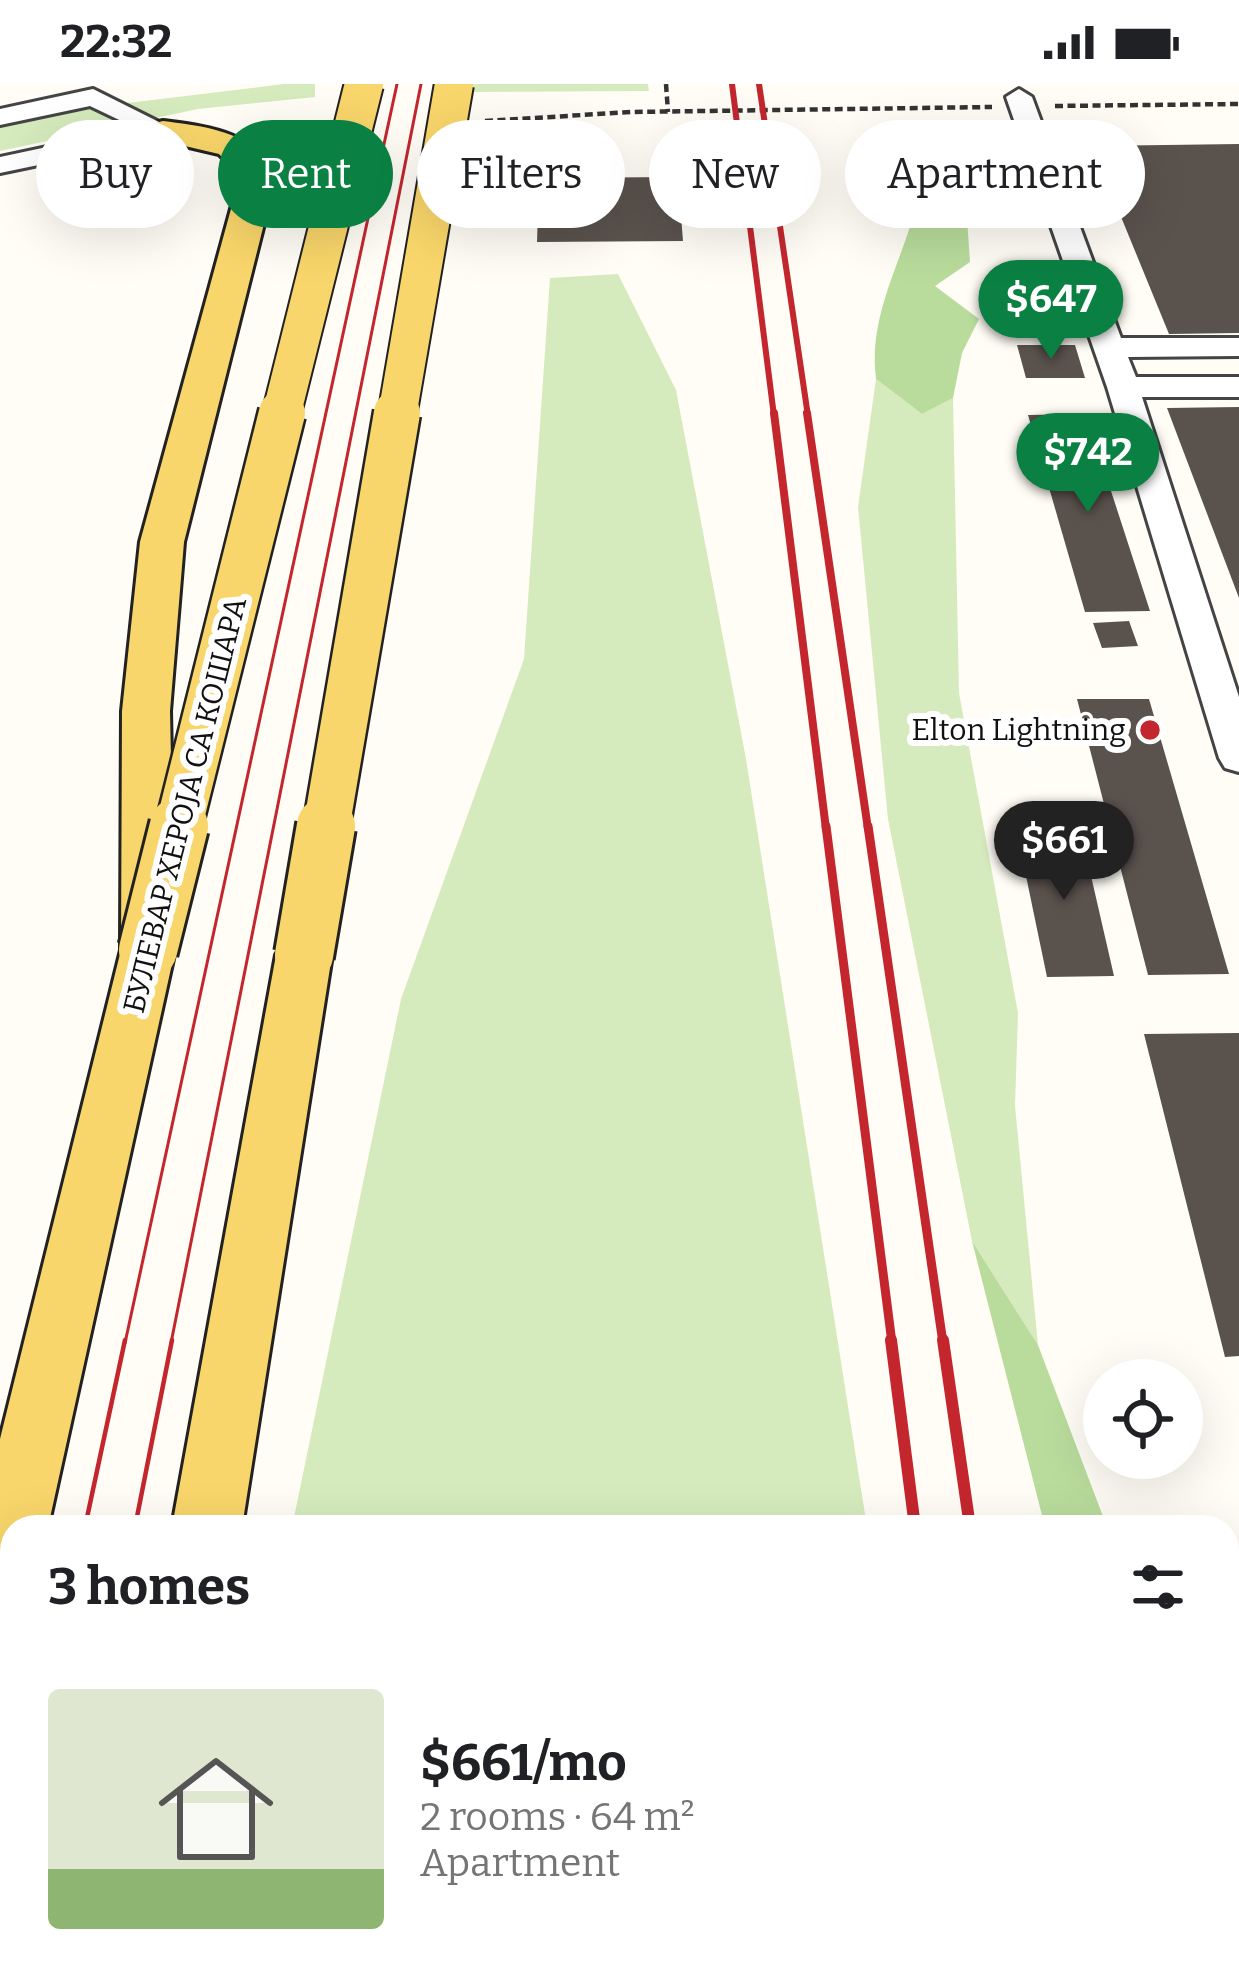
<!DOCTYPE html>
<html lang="en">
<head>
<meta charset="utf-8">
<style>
  body { margin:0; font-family:Bitter,serif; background:#f2f2f2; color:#202124; height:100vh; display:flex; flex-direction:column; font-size:45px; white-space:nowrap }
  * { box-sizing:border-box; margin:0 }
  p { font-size:39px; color:#757577 }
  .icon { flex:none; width:66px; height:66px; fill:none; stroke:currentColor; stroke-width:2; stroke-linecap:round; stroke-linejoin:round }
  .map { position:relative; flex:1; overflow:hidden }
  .side { position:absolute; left:0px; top:1431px; width:1239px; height:468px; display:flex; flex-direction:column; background:#fff; border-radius:36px 36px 0 0; box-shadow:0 12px 48px #0002 }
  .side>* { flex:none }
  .top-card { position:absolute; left:36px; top:36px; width:1167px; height:108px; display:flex; gap:24px }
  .controls { position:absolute; left:1083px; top:1275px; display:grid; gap:24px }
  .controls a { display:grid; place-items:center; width:120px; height:120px; border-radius:50%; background:#fff; box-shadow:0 12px 48px #0002; font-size:60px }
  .price { position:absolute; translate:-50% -102px; padding:0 27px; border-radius:42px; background:#0b8043; color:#fff; font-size:39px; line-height:78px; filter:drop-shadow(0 3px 6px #0008) }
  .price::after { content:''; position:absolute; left:50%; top:72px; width:36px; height:27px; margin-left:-18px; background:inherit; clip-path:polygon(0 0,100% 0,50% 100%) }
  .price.selected { background:#222; color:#fff }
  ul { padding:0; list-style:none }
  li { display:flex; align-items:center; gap:36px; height:300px; padding:0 48px }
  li+li { border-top:3px solid #e0e0e0 }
  li span { display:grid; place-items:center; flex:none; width:336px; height:240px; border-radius:12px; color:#555 }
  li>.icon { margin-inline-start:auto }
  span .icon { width:144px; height:144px; fill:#fffc; stroke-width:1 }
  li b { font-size:51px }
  h2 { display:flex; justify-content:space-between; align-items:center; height:144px; padding:0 48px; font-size:51px }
  .chip { padding:0 42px; border-radius:54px; background:#fff; box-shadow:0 12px 48px #0002; font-size:42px; line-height:108px }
  .chip.selected { background:#0b8043; color:#fff }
  .status { display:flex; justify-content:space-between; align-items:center; height:84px; padding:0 60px; background:#fff; direction:ltr }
  .status svg { height:33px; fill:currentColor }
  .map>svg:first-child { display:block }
  .green { fill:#d5ebbd }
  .forest { fill:#b9dc9c }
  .building { fill:#5a524d }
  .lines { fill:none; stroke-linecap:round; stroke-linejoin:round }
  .minor-casing { stroke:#444; stroke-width:6 }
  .major-casing { stroke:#222; stroke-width:6 }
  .path-far1 { stroke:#333; stroke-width:4.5; stroke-dasharray:8 4.5; stroke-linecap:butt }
  .path { stroke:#333; stroke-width:9; stroke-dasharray:15 8; stroke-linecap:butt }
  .minor { fill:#fff; fill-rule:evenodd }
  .major { fill:#f9d66b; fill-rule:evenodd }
  .tram-far1 { stroke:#c4262e; stroke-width:3 }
  .tram { stroke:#c4262e; stroke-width:4.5 }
  .rail-far3 { stroke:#c4262e; stroke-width:6 }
  .rail-far2 { stroke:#c4262e; stroke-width:8 }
  .rail-far1 { stroke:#c4262e; stroke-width:9 }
  .rail { stroke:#c4262e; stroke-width:12 }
  .major-bridge-far2-casing { stroke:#222; stroke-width:42; stroke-linecap:butt }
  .major-bridge-far1-casing { stroke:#222; stroke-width:51; stroke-linecap:butt }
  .major-bridge-casing { stroke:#222; stroke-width:64; stroke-linecap:butt }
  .major-bridge-far2 { stroke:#f9d66b; stroke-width:38 }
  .major-bridge-far1 { stroke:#f9d66b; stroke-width:46 }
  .major-bridge { stroke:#f9d66b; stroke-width:58 }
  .poi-dot { fill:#c4262e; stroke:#fff; stroke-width:4.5 }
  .labels { text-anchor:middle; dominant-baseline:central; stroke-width:12; stroke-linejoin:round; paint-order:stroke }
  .poi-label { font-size:30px; fill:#111; stroke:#fff; text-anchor:end }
  .street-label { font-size:30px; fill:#111; stroke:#fff }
</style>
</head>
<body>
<div class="status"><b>22:32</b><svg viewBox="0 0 49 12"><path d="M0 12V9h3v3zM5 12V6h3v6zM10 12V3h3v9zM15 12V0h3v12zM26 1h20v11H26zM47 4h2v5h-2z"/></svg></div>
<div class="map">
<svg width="1239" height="1899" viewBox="0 0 1239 1899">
  <rect width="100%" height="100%" fill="#fffdf5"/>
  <path class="green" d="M 284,0 L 315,0 L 315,13 L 198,25 L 0,67 L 0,42 L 86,24 Z
    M 469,0 L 648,0 L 649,7 L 467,8 Z
    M 618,190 L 676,306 L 746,675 L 867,1443 L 292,1443 L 401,915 L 524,575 L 550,194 Z
    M 876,295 L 922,330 L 953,314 L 959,609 L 1018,929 L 1015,1022 L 1038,1261 L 972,1157 L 888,735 L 858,423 Z
    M 397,1887 L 937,1887 L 939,1899 L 411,1899 Z"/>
  <path class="forest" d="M 895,94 L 956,97 L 966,119 L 970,178 L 935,202 L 979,235 L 962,269 L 953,314 L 922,330 L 876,295 C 868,233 900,182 916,123 Z
    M 972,1157 L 1038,1261 L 1107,1443 L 1045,1443 Z
    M 1227,1657 L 1239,1695 L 1239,1899 L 1160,1899 L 1157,1887 L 1227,1887 Z"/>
  <path class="building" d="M 1239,60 L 1239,249 L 1169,250 L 1092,62 Z
    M 678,93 L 683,157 L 537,158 L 539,94 Z
    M 1017,261 L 1075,261 L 1085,294 L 1026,294 Z
    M 1239,323 L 1239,514 L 1167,324 Z
    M 1086,330 L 1150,527 L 1085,528 L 1028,331 Z
    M 1129,537 L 1138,562 L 1102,564 L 1093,539 Z
    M 1077,615 L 1149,615 L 1229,890 L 1148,891 Z
    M 1016,744 L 1080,744 L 1114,892 L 1047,893 Z
    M 1239,949 L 1239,1272 L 1225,1273 L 1144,950 Z"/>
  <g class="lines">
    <g class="minor-casing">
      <path id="minor" d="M 93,5 L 177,47 L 163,55 L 0,89 L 0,73 L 136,44 L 90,22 L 0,41 L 0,25 Z
        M 1019,5 L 1032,13 L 1121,254 L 1239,254 L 1239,272 L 1128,273 L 1136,293 L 1239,293 L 1239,313 L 1142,313 L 1239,613 L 1239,688 L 1225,684 L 1219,674 L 1107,303 L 1006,13 Z"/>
    </g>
    <g class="major-casing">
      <path id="major" d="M 163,37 C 208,43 254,47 276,92 L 184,458 L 170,627 L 175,866 L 48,1443 L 12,1443 L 12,1528 L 0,1533 L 0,1355 L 121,866 L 122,627 L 140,458 L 240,92 L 219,70 L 151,54 L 146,47 L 151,40 Z
        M 304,849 L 323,855 L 332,871 L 242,1443 L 172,1443 L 276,871 L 285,855 Z
        M 0,1621 L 12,1626 L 12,1708 L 0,1704 Z
        M 93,1887 L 173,1887 L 171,1899 L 91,1899 Z
        M 176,1887 L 262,1887 L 267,1899 L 181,1899 Z"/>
    </g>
    <path class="path-far1" d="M 666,0 L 668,28
      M 1055,22 L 1239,20
      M 485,37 L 631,28 L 992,23
      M 270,49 L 315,44
      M 894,89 L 1012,87"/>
    <path class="path" d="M 0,1559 L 12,1575
      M 352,1887 L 366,1899"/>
    <use href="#minor" class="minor"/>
    <use href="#major" class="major"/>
    <path class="tram-far1" d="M 125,1259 L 397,0
      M 171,1259 L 421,0"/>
    <path class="tram" d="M 85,1443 L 125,1256
      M 135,1443 L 172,1256
      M 0,1839 L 12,1783
      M 45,1899 L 47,1887"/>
    <path class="rail-far3" d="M 732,0 L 774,332
      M 759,0 L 808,332"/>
    <path class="rail-far2" d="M 774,329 L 826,745
      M 807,329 L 868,745"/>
    <path class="rail-far1" d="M 826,742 L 892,1259
      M 868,742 L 943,1259"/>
    <path class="rail" d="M 891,1256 L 915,1443
      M 943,1256 L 970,1443
      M 969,1887 L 971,1899
      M 1033,1887 L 1035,1899"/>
    <g class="major-bridge-far2-casing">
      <path id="major-bridge-far2" d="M 281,332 L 364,0
        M 397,332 L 454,0"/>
    </g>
    <g class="major-bridge-far1-casing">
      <path id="major-bridge-far1" d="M 178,745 L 282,329
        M 326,745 L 397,329"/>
    </g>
    <g class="major-bridge-casing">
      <path id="major-bridge" d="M 148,866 L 179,742
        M 304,871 L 326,742"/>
    </g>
    <use href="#major-bridge-far2" class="major-bridge-far2"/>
    <use href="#major-bridge-far1" class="major-bridge-far1"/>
    <use href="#major-bridge" class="major-bridge"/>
  </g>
  <circle class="poi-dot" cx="1150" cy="646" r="12"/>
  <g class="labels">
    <g class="poi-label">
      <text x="1126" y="646">Elton Lightning</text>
    </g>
    <g class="street-label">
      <text transform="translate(185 721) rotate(-76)">БУЛЕВАР ХЕРОЈА СА КОШАРА</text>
    </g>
  </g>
</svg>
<div class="controls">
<a><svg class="icon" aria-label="locate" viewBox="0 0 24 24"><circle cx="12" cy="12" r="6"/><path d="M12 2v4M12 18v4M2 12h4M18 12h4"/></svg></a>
</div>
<b class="price" style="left:1051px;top:278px">$647</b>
<b class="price" style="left:1088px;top:431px">$742</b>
<b class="price selected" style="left:1064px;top:819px">$661</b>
<div class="top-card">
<a class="chip">Buy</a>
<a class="chip selected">Rent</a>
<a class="chip">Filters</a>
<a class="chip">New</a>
<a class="chip">Apartment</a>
</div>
<section class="side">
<h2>3 homes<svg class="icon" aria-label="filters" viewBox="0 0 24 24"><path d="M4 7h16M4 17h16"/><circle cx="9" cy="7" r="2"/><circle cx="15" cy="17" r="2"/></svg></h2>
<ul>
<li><span style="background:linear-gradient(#dfe7d0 75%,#8fb573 0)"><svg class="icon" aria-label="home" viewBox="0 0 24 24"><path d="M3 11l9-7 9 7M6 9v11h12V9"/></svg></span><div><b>$661/mo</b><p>2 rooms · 64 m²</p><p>Apartment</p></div></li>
</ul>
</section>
</div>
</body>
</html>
